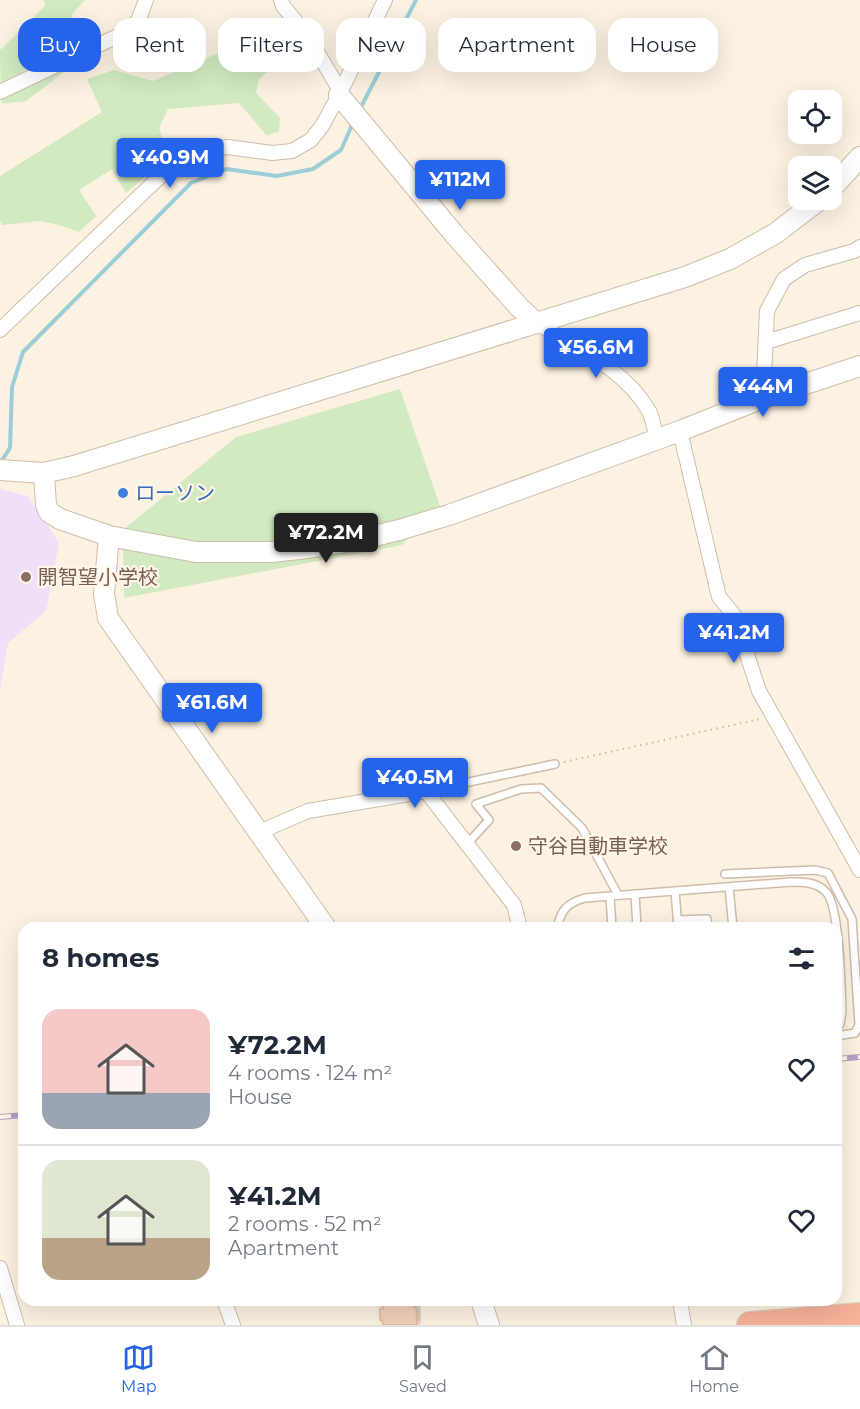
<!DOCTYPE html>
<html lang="en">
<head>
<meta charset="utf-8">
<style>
  body { margin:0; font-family:Montserrat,"Noto Sans JP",sans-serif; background:#f6f6f7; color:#1f2937; height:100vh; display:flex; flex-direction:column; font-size:22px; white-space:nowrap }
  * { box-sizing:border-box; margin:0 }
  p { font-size:20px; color:#747a83 }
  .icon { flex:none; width:33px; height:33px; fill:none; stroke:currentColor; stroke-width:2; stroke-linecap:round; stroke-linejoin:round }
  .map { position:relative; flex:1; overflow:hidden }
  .sheet { position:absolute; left:18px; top:922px; width:824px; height:384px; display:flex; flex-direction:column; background:#fff; border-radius:18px; box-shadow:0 6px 24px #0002 }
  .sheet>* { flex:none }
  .banner { position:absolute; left:18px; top:18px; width:825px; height:54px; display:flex; gap:12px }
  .controls { position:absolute; left:788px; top:90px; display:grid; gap:12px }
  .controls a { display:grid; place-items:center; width:54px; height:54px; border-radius:12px; background:#fff; box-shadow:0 6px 24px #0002; font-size:30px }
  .price { position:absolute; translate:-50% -51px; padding:0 14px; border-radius:6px; background:#2563eb; color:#fff; font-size:20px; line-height:39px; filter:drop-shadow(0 2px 3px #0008) }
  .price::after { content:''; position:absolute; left:50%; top:36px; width:18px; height:14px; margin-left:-9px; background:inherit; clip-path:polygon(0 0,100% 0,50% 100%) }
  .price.selected { background:#222; color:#fff }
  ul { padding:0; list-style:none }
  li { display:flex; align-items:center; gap:18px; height:150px; padding:0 24px }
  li+li { border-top:2px solid #e0e1e3 }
  li span { display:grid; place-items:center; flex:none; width:168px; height:120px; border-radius:18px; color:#555 }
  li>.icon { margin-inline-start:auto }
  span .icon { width:72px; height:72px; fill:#fffc; stroke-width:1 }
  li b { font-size:26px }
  h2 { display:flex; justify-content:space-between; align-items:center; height:72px; padding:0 24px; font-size:26px }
  .pill { padding:0 21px; border-radius:18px; background:#fff; box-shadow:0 6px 24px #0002; font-size:21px; line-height:54px }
  .pill.selected { background:#2563eb; color:#fff }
  .dock { display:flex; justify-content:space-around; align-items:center; height:84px; border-top:2px solid #e0e1e3; background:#fff; font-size:16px; color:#747a83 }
  .dock a { display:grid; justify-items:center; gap:3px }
  .dock .selected { color:#2563eb }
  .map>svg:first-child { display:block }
  .education { fill:#efdff8 }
  .green { fill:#d1eac1 }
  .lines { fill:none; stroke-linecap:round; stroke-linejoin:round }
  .stream { stroke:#9dced8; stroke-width:4 }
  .building { fill:#f2d0b9; stroke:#e5b69a; stroke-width:1.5; filter:url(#shadow) }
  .lane-casing { stroke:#d0bcac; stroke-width:10 }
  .street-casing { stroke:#d0bcac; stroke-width:16 }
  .secondary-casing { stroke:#d3bba9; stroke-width:22 }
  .highway-casing { stroke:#d8d0cc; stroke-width:28 }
  .path { stroke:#d6b39d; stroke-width:2; stroke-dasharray:1.5 4.5; stroke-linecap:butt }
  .lane { stroke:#fff; stroke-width:7 }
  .street { stroke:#fff; stroke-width:14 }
  .secondary { stroke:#fff; stroke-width:20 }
  .highway { stroke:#f7b198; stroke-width:26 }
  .rail-casing { stroke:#b5a1c5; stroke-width:6 }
  .rail { stroke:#fff6e8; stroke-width:4; stroke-dasharray:11; stroke-linecap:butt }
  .shop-dot { fill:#3f7fe0; stroke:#fff6e8; stroke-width:2 }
  .education-dot { fill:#8d6e63; stroke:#fff6e8; stroke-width:2 }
  .labels { text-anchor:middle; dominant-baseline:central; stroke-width:4.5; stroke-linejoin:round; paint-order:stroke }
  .shop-label { font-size:20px; fill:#366cbe; stroke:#fff6e8; text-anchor:start }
  .education-label { font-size:20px; fill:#785e54; stroke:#fff6e8; text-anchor:start }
</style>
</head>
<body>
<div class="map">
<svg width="860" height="1325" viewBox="0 0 860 1325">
  <defs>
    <filter id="shadow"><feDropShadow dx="3" dy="-3" stdDeviation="3" flood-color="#0004"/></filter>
  </defs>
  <rect width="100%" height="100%" fill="#fcf2e2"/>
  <path class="education" d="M 0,489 L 28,496 L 59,543 L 46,611 L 8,643 L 0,689 Z"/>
  <path class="green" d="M 43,0 L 85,0 L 72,14 L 72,33 L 75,49 L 72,66 L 26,101 L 1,104 L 0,50 L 46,5 Z
    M 270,21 L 290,48 L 259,80 L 256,93 L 280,118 L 279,131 L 267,136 L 239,103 L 168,109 L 159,128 L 169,157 L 126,193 L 112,169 L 79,190 L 96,216 L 79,232 L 59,225 L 41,221 L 3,225 L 0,222 L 0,176 L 102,112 L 87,79 L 114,70 L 153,81 L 238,45 Z
    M 400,389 L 440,506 L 402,545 L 124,598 L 123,530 L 236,437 Z"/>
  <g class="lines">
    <path class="stream" d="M 360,109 L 416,0
      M 0,463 L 10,448 L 12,387 L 23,352 L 191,183 L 226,169 L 277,176 L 313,169 L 341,150 L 353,123"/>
  </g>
  <path class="building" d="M 383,1300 L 407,1300 L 407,1304 L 414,1304 L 414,1308 L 416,1308 L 417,1325 L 383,1325 L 382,1320 L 380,1320 L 380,1309 L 383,1309 Z"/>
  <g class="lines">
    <g class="lane-casing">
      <path id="lane" d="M 426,791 L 555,764
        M 467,844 L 489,820 L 476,804 L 521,789 L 541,788 L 582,828 L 618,895
        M 725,874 L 815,870 L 828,873 L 852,919 L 859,1025 L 855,1033 L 836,1036
        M 729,887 L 733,928
        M 675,891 L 678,928
        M 635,894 L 637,928
        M 610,896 L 612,928
        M 678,920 L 707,919 L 708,928
        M 557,928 C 561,910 567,903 585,898 L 791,882 C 803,882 817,882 826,892 C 840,906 841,989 842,1012 L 840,1024 L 836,1029"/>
    </g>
    <g class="street-casing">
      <path id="street" d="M 281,0 L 283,6 L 307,35 L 341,92
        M 0,92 L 124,33 L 138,21 L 146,0
        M 535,322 C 575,347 625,369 649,411 C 653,419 654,430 657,438
        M 0,330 L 169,168 L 192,154 L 210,149 L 228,147 L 272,153 L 292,151 L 311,140 L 322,126 L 339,95 L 385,0
        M 766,342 L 860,313
        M 763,398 L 767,311 L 784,279 L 805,265 L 854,251 L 860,247
        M 680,431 L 719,597 L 734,615 L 759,691 L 860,870
        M 259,832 L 308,811 L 426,791 L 514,905 L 520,928
        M 0,1268 L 17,1325
        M 224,1300 L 233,1325
        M 680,1300 L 684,1325"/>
    </g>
    <g class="secondary-casing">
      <path id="secondary" d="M 339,95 L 454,234 L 519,307 L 535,322
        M 831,189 L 860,157
        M 0,470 L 44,473 L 74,466 L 685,277 L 730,259 L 776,233 L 819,200
        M 44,473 L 46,505 L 49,512 L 60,519 L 109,536 L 196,552 L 271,552 L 308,548 L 358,540 L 399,530 L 449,515 L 680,431 L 763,398 L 860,366
        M 109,536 L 104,594 L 108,618 L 326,928
        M 481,1300 L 489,1325"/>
    </g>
    <g class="highway-casing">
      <path id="highway" d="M 750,1325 L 860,1316"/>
    </g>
    <path class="path" d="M 564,762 L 760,719"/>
    <use href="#lane" class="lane"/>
    <use href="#street" class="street"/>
    <use href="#secondary" class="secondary"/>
    <use href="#highway" class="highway"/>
    <g class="rail-casing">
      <path id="rail" d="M 836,1059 L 860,1057
        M 0,1117 L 24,1115"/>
    </g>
    <use href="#rail" class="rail"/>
  </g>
  <circle class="shop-dot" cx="123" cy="493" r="6"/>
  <g class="education-dot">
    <circle cx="26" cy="577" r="6"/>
    <circle cx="516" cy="846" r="6"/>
  </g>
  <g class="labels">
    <g class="shop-label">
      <text x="135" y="493">ローソン</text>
    </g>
    <g class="education-label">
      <text x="38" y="577">開智望小学校</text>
      <text x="528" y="846">守谷自動車学校</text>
    </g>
  </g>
</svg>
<div class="controls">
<a><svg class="icon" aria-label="locate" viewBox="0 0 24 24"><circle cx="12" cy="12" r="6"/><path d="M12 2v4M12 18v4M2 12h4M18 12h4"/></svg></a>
<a><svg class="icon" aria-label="layers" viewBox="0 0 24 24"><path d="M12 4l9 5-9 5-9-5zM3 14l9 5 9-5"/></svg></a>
</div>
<b class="price" style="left:170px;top:189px">¥40.9M</b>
<b class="price" style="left:460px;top:211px">¥112M</b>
<b class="price" style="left:596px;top:379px">¥56.6M</b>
<b class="price" style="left:763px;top:418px">¥44M</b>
<b class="price selected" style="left:326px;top:564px">¥72.2M</b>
<b class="price" style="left:734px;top:664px">¥41.2M</b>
<b class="price" style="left:212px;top:734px">¥61.6M</b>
<b class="price" style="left:415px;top:809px">¥40.5M</b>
<div class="banner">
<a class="pill selected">Buy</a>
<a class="pill">Rent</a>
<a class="pill">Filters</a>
<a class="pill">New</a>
<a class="pill">Apartment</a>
<a class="pill">House</a>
</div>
<section class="sheet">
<h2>8 homes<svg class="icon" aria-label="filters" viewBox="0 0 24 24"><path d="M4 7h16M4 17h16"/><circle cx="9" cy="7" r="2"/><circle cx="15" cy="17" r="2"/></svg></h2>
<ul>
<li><span style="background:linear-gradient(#f6c9c9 70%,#9aa5b1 0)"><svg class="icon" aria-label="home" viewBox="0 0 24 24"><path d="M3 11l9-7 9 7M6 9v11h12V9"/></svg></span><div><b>¥72.2M</b><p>4 rooms · 124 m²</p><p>House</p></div><svg class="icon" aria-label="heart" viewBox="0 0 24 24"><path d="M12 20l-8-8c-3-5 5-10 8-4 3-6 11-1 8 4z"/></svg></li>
<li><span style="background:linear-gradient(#dfe7d0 65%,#b9a48a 0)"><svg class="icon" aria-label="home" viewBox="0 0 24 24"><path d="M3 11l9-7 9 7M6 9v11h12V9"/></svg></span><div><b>¥41.2M</b><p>2 rooms · 52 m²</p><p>Apartment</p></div><svg class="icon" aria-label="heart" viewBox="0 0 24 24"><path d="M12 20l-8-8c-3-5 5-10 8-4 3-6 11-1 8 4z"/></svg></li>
</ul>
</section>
</div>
<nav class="dock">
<a class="selected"><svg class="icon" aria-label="map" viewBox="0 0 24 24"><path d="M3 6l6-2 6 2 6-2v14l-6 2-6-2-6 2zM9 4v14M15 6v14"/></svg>Map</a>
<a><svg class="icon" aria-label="saved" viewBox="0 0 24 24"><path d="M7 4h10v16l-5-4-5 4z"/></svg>Saved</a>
<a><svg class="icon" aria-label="home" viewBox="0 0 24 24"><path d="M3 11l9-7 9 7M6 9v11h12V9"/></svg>Home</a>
</nav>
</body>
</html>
